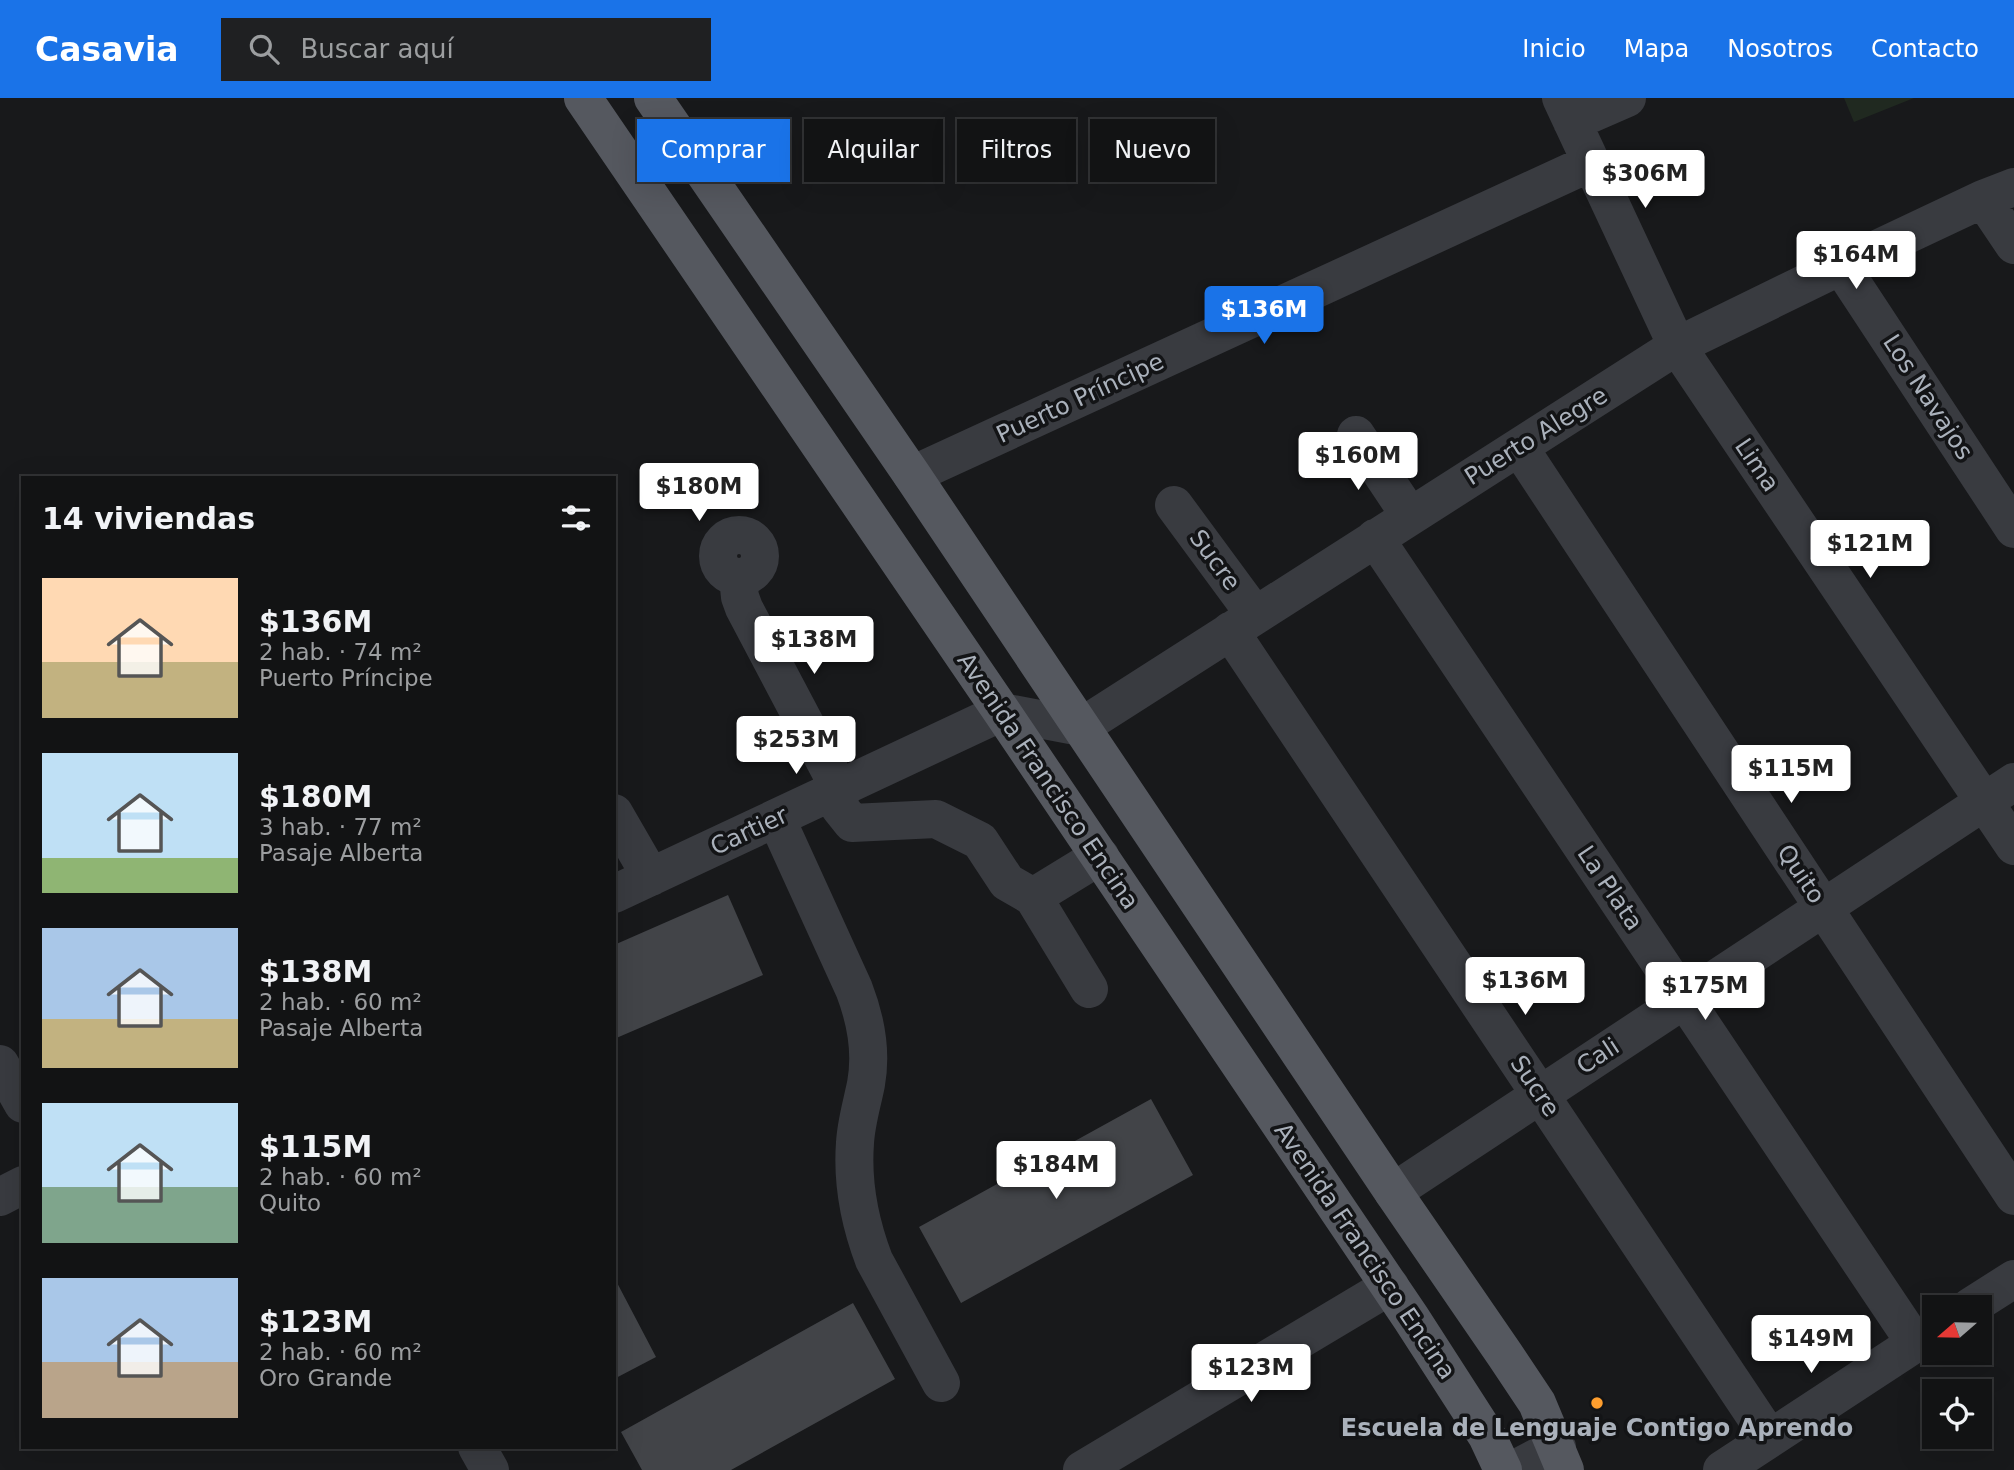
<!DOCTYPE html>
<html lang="es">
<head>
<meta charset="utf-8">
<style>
  body { margin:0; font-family:"DejaVu Sans",sans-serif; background:#1f2022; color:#f1f3f6; height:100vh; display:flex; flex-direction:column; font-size:26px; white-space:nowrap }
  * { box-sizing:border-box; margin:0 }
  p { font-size:23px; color:#9c9ea0 }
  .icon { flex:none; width:38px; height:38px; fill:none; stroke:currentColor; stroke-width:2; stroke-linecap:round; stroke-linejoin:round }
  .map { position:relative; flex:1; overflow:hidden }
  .side { position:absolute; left:21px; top:378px; width:595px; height:973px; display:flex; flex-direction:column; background:#121314; border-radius:0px; box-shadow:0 7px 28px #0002,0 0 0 2px #313234 }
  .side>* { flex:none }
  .top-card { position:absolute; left:637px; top:21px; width:665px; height:63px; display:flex; gap:14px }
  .needle { width:46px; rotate:250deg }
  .fabs { position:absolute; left:1922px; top:1197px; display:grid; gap:14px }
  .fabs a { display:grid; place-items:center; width:70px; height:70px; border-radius:0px; background:#121314; box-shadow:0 7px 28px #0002,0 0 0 2px #313234; font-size:35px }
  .price { position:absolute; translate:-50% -60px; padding:0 16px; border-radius:7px; background:#fff; color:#222; font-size:23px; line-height:46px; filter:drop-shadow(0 2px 4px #0008) }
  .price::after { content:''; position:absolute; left:50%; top:42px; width:21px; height:16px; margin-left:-10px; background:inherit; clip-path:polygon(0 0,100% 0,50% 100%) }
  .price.on { background:#1a73e8; color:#fff }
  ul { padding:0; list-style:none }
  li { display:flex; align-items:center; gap:21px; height:175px; padding:0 21px }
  li span { display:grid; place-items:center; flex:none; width:196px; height:140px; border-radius:0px; color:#555 }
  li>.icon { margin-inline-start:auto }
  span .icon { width:84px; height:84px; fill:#fffc; stroke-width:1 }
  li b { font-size:30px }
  h2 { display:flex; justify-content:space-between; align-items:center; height:84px; padding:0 21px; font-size:30px }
  .pill { padding:0 24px; border-radius:0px; background:#121314; box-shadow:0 7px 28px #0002,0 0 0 2px #313234; font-size:24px; line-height:63px }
  .pill.on { background:#1a73e8; color:#fff }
  header { display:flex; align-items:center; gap:42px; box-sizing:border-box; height:98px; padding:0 35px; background:#1a73e8; color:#fff }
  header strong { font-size:33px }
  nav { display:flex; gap:38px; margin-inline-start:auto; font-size:24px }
  .search { width:490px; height:63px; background:#1f2022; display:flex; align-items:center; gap:18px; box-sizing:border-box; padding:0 24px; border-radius:0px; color:#9c9ea0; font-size:26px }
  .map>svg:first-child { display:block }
  .green { fill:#202920 }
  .building { fill:#424448 }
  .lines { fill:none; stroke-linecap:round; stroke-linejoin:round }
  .minor { stroke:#393b40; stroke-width:38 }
  .major { stroke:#55585f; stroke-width:38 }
  .poi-dot { fill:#fe9e2e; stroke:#131416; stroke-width:2.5 }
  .labels { text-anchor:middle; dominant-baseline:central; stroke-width:7; stroke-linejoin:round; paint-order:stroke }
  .street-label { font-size:24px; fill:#aab1bb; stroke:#131416 }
  .poi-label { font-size:24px; font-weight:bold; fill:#aab1bb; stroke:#131416 }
</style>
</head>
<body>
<header>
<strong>Casavia</strong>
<div class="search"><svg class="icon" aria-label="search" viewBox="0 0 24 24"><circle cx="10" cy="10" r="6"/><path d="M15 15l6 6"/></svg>Buscar aquí</div>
<nav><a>Inicio</a><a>Mapa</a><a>Nosotros</a><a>Contacto</a></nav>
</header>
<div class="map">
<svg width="2014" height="1372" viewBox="0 0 2014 1372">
  <rect width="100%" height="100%" fill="#18191b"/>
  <path class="green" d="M 1844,0 L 1914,0 L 1854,24 Z"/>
  <path class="building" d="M 728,797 L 763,877 L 614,941 L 614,847 Z
    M 1151,1001 L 1193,1077 L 961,1205 L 919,1129 Z
    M 614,1179 L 656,1259 L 614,1281 Z
    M 853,1205 L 895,1281 L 731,1372 L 642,1372 L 621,1334 Z"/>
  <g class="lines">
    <path class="minor" d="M 1561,0 L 1677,248 L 2014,748
      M 1572,24 L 1627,0
      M 1983,101 L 2014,147
      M 1841,168 L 2014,431
      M 1356,337 L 1410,418
      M 1519,349 L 2014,1098
      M 912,377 L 1590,65
      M 1174,407 L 1255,517
      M718 458a21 21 0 1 1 42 0a21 21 0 1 1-42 0Z
      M 1375,440 L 1915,1245
      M 738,479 L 740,499 L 744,510 L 839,690 L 840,710 L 852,725 L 936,721 L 980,743 L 1007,784 L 1033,799
      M 1230,533 L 1769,1339
      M 614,715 L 651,779
      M 776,720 L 854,891 C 866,922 872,953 866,986 C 862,1006 856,1025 855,1045 C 852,1085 860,1125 874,1162 L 941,1285
      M 614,796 L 1002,614 L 1081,629 L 1677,248 L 1841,168 L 1983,101 L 2014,89
      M 1089,891 L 1033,799 L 1100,758
      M 0,966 L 23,1006
      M 1393,1094 L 2014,684
      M 0,1099 L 23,1087
      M 1970,1209 L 2014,1181
      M 477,1349 L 490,1372
      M 1082,1372 L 1390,1188
      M 1513,1372 L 1557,1349
      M 1722,1372 L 1934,1233"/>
    <path class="major" d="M 583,0 L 1002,614 L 1411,1220 L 1487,1338 L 1503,1372
      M 653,0 L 912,377 L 1393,1094 L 1505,1257 L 1537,1305 L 1565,1372"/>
  </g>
  <circle class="poi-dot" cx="1597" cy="1305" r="7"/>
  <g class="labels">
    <g class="street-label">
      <text transform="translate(1928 299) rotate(57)">Los Navajos</text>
      <text transform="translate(1080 300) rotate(-25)">Puerto Príncipe</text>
      <text transform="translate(1536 338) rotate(-32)">Puerto Alegre</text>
      <text transform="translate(1757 367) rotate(56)">Lima</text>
      <text transform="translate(1215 462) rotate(54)">Sucre</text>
      <text transform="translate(1048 683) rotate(56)">Avenida Francisco Encina</text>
      <text transform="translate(749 733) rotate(-25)">Cartier</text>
      <text transform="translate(1801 776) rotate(56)">Quito</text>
      <text transform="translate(1610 790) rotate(56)">La Plata</text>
      <text transform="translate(1598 958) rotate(-33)">Cali</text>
      <text transform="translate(1535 988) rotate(56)">Sucre</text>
      <text transform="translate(1365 1153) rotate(56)">Avenida Francisco Encina</text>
    </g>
    <g class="poi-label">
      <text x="1597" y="1330">Escuela de Lenguaje Contigo Aprendo</text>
    </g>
  </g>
</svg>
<div class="fabs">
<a><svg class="needle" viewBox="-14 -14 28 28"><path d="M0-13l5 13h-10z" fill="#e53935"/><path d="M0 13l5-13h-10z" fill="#9c9ea0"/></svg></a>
<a><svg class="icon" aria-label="locate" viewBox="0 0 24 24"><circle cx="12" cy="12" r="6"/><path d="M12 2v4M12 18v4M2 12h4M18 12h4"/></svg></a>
</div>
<b class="price" style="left:1645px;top:112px">$306M</b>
<b class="price" style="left:1856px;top:193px">$164M</b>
<b class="price on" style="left:1264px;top:248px">$136M</b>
<b class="price" style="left:1358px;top:394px">$160M</b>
<b class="price" style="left:699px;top:425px">$180M</b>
<b class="price" style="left:1870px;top:482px">$121M</b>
<b class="price" style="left:814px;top:578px">$138M</b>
<b class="price" style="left:796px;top:678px">$253M</b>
<b class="price" style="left:1791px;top:707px">$115M</b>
<b class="price" style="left:1525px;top:919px">$136M</b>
<b class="price" style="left:1705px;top:924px">$175M</b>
<b class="price" style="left:1056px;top:1103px">$184M</b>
<b class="price" style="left:1811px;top:1277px">$149M</b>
<b class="price" style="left:1251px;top:1306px">$123M</b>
<div class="top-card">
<a class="pill on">Comprar</a>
<a class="pill">Alquilar</a>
<a class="pill">Filtros</a>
<a class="pill">Nuevo</a>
</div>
<section class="side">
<h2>14 viviendas<svg class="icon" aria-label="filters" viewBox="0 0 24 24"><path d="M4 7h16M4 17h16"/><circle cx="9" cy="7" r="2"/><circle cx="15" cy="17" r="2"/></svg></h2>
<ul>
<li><span style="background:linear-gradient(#ffd9b3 60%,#c2b280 0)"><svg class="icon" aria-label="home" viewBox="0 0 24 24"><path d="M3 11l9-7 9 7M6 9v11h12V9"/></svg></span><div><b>$136M</b><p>2 hab. · 74 m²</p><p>Puerto Príncipe</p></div></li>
<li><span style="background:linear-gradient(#bfe0f5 75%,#8fb573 0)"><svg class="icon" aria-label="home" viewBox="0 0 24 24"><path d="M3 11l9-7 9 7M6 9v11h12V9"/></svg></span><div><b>$180M</b><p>3 hab. · 77 m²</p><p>Pasaje Alberta</p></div></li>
<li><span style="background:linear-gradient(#a9c7e8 65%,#c2b280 0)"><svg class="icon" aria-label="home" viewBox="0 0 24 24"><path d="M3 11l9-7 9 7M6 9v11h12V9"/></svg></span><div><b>$138M</b><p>2 hab. · 60 m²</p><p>Pasaje Alberta</p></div></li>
<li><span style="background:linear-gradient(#bfe0f5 60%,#7fa58c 0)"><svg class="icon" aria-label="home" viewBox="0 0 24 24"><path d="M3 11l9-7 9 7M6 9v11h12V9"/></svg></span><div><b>$115M</b><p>2 hab. · 60 m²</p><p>Quito</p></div></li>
<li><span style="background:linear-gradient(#a9c7e8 60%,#b9a48a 0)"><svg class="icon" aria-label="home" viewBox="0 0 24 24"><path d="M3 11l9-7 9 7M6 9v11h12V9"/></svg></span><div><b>$123M</b><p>2 hab. · 60 m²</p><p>Oro Grande</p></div></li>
</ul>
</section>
</div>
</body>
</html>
